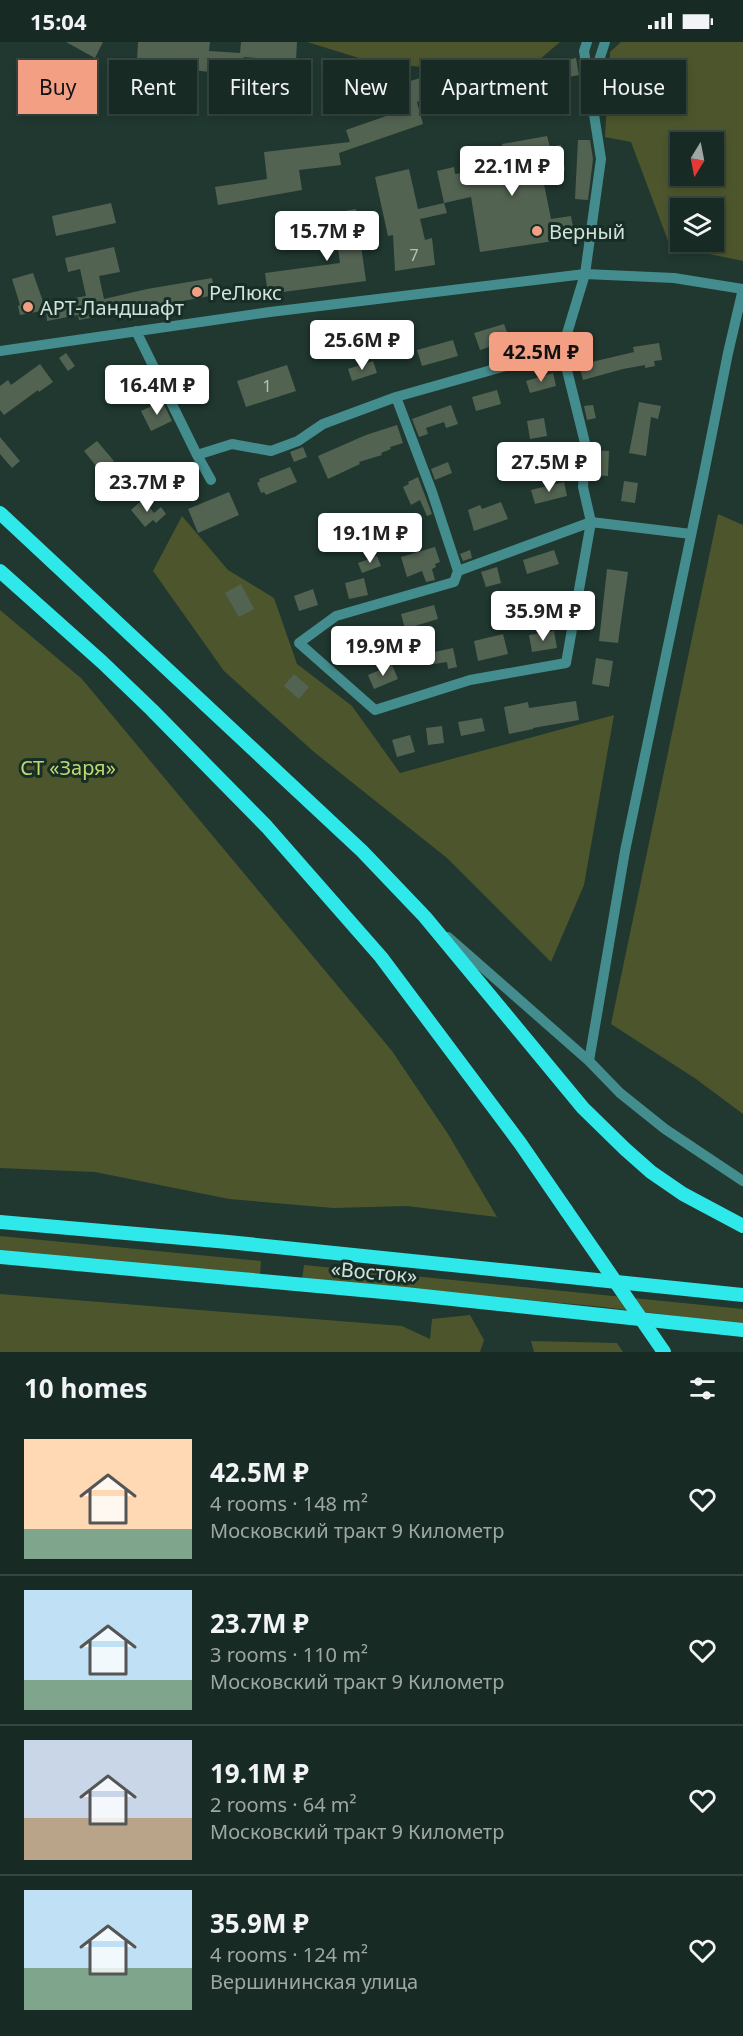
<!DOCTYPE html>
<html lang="en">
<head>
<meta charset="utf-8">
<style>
  body { margin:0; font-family:"Noto Sans",sans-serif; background:#253631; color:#f1f3f6; height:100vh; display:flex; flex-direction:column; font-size:22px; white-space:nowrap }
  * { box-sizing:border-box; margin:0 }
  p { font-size:20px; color:#9fa7a6 }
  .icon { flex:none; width:33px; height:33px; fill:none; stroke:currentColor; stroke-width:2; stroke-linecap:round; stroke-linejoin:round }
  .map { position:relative; height:1310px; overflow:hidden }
  .details { display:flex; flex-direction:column; background:#182a24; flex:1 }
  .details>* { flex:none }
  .banner { position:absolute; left:18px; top:18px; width:708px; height:54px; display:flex; gap:12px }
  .needle { width:39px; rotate:190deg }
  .tools { position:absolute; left:670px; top:90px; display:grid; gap:12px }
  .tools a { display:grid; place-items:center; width:54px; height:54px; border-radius:0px; background:#182a24; box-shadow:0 3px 9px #0003,0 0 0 2px #364641; font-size:30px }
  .price { position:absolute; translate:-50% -51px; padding:0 14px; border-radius:6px; background:#fff; color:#222; font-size:20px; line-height:39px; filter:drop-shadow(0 2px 3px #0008) }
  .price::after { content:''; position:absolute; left:50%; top:36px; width:18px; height:14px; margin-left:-9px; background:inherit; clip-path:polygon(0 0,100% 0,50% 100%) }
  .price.on { background:#f39f83; color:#111 }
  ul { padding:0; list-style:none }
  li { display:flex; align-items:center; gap:18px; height:150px; padding:0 24px }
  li+li { border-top:2px solid #364641 }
  li span { display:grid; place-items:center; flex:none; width:168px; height:120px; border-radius:0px; color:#555 }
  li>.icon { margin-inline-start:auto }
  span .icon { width:72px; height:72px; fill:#fffc; stroke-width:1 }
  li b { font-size:26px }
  h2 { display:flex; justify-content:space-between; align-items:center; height:72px; padding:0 24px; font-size:26px }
  .chip { padding:0 21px; border-radius:0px; background:#182a24; box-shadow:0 3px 9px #0003,0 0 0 2px #364641; font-size:21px; line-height:54px }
  .chip.on { background:#f39f83; color:#111 }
  .status { display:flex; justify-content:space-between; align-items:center; height:42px; padding:0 30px; background:#182a24; direction:ltr }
  .status svg { height:16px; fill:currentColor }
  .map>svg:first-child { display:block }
  .green { fill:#4d552c; fill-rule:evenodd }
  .building { fill:#536352 }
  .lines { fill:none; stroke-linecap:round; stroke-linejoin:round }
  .minor { stroke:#448d8e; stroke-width:10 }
  .major { stroke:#2fe8ea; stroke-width:14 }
  .major-bridge { stroke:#2fe8ea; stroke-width:14 }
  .poi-dot { fill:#f39f83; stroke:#162e26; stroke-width:2 }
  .labels { text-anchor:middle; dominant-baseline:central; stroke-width:6; stroke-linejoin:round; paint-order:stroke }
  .number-label { font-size:16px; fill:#b3c2b9 }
  .poi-label { font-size:20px; fill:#d3e1db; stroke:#162e26; text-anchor:start }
  .park-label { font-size:20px; fill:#c4d76f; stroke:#162e26 }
  .street-label { font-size:20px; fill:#d3e1db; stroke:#162e26 }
</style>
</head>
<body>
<div class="status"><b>15:04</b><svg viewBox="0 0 49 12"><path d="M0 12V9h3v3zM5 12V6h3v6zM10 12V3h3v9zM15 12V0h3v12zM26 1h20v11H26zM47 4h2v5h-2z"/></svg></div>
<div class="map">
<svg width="743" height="1310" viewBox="0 0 743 1310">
  <rect width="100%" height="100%" fill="#203830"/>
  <path class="green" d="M 307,0 L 560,0 L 525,30 L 461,28 L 375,21 Z
    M 621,0 L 743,0 L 743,219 L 670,204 L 631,100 L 605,95 L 610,10 ZM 681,100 L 714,100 L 714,134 L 681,134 ZM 681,166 L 714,166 L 714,200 L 681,200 Z
    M 191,433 L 199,446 L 181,459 L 172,446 Z
    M 718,472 L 743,483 L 743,1072 L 696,1037 L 611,982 Z
    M 182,474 L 228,528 L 274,556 L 297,622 L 352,664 L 400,731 L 614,673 L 584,843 L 551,920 L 447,816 L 314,710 L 224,629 L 153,529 Z
    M 0,568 L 82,637 L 392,1009 L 448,1092 L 497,1175 L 407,1164 L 333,1166 L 229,1157 L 95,1130 L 0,1126 Z
    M 0,1194 L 261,1219 L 260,1233 L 0,1210 Z
    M 304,1223 L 743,1267 L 743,1282 L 594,1264 L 302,1238 Z
    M 0,1252 L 402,1284 L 430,1297 L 432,1277 L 470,1273 L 484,1298 L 480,1310 L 0,1310 Z
    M 531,1299 L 617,1301 L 623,1310 L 534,1310 Z"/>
  <path class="building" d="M 66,0 L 103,0 L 95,16 Z
    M 138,0 L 210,0 L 209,9 L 240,11 L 241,0 L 297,0 L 296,19 L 244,15 L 242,41 L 209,39 L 210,30 L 191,28 L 189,55 L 135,52 Z
    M 576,16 L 579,33 L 549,39 L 548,33 L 531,39 L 540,71 L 527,74 L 521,54 L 486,65 L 485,60 L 451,72 L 443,48 L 476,37 L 479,44 L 547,22 Z
    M 430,33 L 437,54 L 417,60 L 423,82 L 339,111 L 341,123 L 299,128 L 302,148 L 218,163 L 215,145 L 267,137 L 264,110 L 350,100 L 346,88 L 389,73 L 381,48 Z
    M 547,94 L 550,105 L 561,103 L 565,128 L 542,132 L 551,177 L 571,174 L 575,196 L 480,210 L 471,155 L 444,161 L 437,129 L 454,125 L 455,132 L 506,124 L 502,102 Z
    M 578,98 L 590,98 L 593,117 L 588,158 L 575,157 Z
    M 409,127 L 418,167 L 444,161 L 447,171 L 420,177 L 425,198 L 432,196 L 435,223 L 395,229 L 393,193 L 388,194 L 375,135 Z
    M 111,161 L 116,181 L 56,194 L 52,174 Z
    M 356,167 L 366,239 L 268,252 L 265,231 L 340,221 L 333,171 Z
    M 114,205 L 120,230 L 99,234 L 104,257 L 147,247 L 212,236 L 215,253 L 79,278 L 78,273 L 47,279 L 46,268 L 20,273 L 18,264 L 20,263 L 12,237 L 33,231 L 46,268 L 75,262 L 74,256 L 86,254 L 80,227 L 68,230 L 65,216 Z
    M 504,282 L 510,298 L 480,308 L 474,291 Z
    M 453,298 L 458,314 L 422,324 L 417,308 Z
    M 659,301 L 662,318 L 654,319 L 655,324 L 645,326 L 645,323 L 623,327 L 583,338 L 579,323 L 634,310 L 633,305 Z
    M 66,311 L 75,324 L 68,329 L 59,316 Z
    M 373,319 L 377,331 L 352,339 L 348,327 Z
    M 40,322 L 53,340 L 39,350 L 38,348 L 4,373 L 0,368 L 0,344 L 8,338 L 11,343 Z
    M 287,323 L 296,349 L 246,365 L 237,339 Z
    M 124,329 L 130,338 L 120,346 L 113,338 Z
    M 553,331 L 556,344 L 530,351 L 526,339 Z
    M 497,348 L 501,362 L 476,369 L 472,355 Z
    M 162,359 L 172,379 L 151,389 L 141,369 Z
    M 639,360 L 661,364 L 658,377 L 651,375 L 646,414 L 629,411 Z
    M 451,363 L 458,382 L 446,386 L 444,380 L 426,386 L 428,392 L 419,395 L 412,377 Z
    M 593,363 L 596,376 L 587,378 L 584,364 Z
    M 544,376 L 547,394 L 530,397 L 527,379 Z
    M 397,383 L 403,401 L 390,405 L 391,407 L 381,411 L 382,413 L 359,420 L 360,422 L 328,437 L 318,414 L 366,393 Z
    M 0,395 L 20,419 L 12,426 L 0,412 Z
    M 97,399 L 114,419 L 101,430 L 84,409 Z
    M 303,405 L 307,415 L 294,420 L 290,410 Z
    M 592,408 L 609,409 L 608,434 L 591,433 Z
    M 448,420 L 452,431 L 435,438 L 431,427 Z
    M 290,425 L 297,440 L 266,453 L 264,450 L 261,451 L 257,441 L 260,439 L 259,437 Z
    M 418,435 L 432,472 L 427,474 L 420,458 L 411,463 L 403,445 L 409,442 L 408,440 Z
    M 624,439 L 638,441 L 635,461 L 621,459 Z
    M 564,440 L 567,454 L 535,462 L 531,448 Z
    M 229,450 L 239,473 L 198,491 L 188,467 Z
    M 143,457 L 154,471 L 161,465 L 166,472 L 156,481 L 153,478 L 145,485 L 131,468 Z
    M 501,460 L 508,477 L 474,489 L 468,468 L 480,463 L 482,467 Z
    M 435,505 L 440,520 L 435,522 L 436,525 L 432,527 L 435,538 L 426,540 L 422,529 L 407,535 L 401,515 Z
    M 470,508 L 472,516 L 463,519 L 460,512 Z
    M 554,508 L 559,522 L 527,532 L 523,518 Z
    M 377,514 L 381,524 L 362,531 L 358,521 Z
    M 497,525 L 501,541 L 486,545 L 481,530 Z
    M 607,527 L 628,530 L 618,601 L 599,599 Z
    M 364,536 L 368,553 L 349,557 L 345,541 Z
    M 241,542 L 254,567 L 239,575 L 225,551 Z
    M 313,547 L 318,563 L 299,569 L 294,554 Z
    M 434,563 L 438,577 L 405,587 L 401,572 Z
    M 361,584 L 367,602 L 352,607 L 346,589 Z
    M 554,589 L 557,606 L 532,610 L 529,593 Z
    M 503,592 L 508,612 L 478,619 L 474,599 Z
    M 453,606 L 457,625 L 448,627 L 447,620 L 427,623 L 425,612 Z
    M 596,616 L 613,619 L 609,645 L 592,642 Z
    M 392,623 L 398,637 L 374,647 L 368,633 Z
    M 294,632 L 309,645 L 299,657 L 284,644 Z
    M 576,659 L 579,678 L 533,686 L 533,687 L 509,692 L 504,665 L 528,660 L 529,666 Z
    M 482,676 L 485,689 L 461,694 L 458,680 Z
    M 442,684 L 444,701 L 428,703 L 426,686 Z
    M 410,693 L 415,710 L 397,715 L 392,698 Z"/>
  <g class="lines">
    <path class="minor" d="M 587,0 L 584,9 L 601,117 L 585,232 L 562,308 L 585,401 L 583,445 L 591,480 L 566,621 L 470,638 L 375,668 L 299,601 L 336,574 L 454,540 L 458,529 L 591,480 L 691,492
      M 591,43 L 605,0
      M 136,289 L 197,413 L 211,438
      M 0,309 L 270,270 L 585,232 L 674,236 L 743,247
      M 396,355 L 432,450 L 458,529
      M 197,413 L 232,402 L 271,409 L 298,399 L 323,382 L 396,355 L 562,308
      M 448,895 L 589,1019 L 620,1051 L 665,1087 L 743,1139
      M 589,1019 L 625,809 L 702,441 L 728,311 L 743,247"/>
    <path class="major" d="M 0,471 L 362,809 L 425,875 L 583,1066 L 625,1107 L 651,1130 L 683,1152 L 743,1184
      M 0,529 L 102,620 L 152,668 L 267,785 L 381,915 L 520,1101 L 566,1168
      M 0,1180 L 228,1200 L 743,1253
      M 0,1215 L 405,1252 L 743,1288"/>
    <path class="major-bridge" d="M 566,1168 L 664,1310"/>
  </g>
  <g class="poi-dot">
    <circle cx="537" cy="189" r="6"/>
    <circle cx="197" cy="250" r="6"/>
    <circle cx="28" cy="265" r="6"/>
  </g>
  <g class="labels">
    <g class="number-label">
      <text x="414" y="213">7</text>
      <text x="267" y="344">1</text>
    </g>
    <g class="poi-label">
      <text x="549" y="189">Верный</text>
      <text x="209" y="250">РеЛюкс</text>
      <text x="40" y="265">АРТ-Ландшафт</text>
    </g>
    <g class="park-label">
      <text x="68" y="725">СТ «Заря»</text>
    </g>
    <g class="street-label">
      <text transform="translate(374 1230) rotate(5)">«Восток»</text>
    </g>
  </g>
</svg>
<div class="tools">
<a><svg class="needle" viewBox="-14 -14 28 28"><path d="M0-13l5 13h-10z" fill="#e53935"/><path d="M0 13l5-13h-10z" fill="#9fa7a6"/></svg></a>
<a><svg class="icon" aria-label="layers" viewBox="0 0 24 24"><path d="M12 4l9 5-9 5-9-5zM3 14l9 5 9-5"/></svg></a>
</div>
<b class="price" style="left:512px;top:155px">22.1M ₽</b>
<b class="price" style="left:327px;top:220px">15.7M ₽</b>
<b class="price" style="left:362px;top:329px">25.6M ₽</b>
<b class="price on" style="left:541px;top:341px">42.5M ₽</b>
<b class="price" style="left:157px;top:374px">16.4M ₽</b>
<b class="price" style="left:549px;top:451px">27.5M ₽</b>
<b class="price" style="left:147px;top:471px">23.7M ₽</b>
<b class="price" style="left:370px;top:522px">19.1M ₽</b>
<b class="price" style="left:543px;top:600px">35.9M ₽</b>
<b class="price" style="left:383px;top:635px">19.9M ₽</b>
<div class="banner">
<a class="chip on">Buy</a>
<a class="chip">Rent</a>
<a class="chip">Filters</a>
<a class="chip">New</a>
<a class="chip">Apartment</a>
<a class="chip">House</a>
</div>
</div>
<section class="details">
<h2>10 homes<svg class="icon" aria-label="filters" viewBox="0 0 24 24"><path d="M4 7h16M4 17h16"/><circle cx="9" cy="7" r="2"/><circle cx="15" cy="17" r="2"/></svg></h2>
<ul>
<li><span style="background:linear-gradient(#ffd9b3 75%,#7fa58c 0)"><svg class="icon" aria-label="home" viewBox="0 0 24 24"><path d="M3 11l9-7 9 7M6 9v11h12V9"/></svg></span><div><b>42.5M ₽</b><p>4 rooms · 148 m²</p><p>Московский тракт 9 Километр</p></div><svg class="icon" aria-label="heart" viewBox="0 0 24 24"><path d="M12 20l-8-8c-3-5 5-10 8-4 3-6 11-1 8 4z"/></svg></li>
<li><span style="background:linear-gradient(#bfe0f5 75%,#7fa58c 0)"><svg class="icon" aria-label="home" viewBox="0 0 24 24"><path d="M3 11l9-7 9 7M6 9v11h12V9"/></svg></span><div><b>23.7M ₽</b><p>3 rooms · 110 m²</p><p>Московский тракт 9 Километр</p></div><svg class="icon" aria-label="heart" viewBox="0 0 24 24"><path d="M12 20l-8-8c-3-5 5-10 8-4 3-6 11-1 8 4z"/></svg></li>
<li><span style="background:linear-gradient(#c9d6e8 65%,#b9a48a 0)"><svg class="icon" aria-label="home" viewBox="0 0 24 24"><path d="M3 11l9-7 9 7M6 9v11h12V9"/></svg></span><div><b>19.1M ₽</b><p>2 rooms · 64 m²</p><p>Московский тракт 9 Километр</p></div><svg class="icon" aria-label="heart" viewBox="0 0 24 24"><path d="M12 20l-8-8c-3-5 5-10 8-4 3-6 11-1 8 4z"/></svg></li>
<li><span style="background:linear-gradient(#bfe0f5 65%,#7fa58c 0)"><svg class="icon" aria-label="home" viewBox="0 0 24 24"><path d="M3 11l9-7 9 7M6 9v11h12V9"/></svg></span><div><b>35.9M ₽</b><p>4 rooms · 124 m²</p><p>Вершининская улица</p></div><svg class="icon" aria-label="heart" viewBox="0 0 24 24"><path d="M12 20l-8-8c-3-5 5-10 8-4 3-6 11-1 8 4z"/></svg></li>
</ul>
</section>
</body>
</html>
